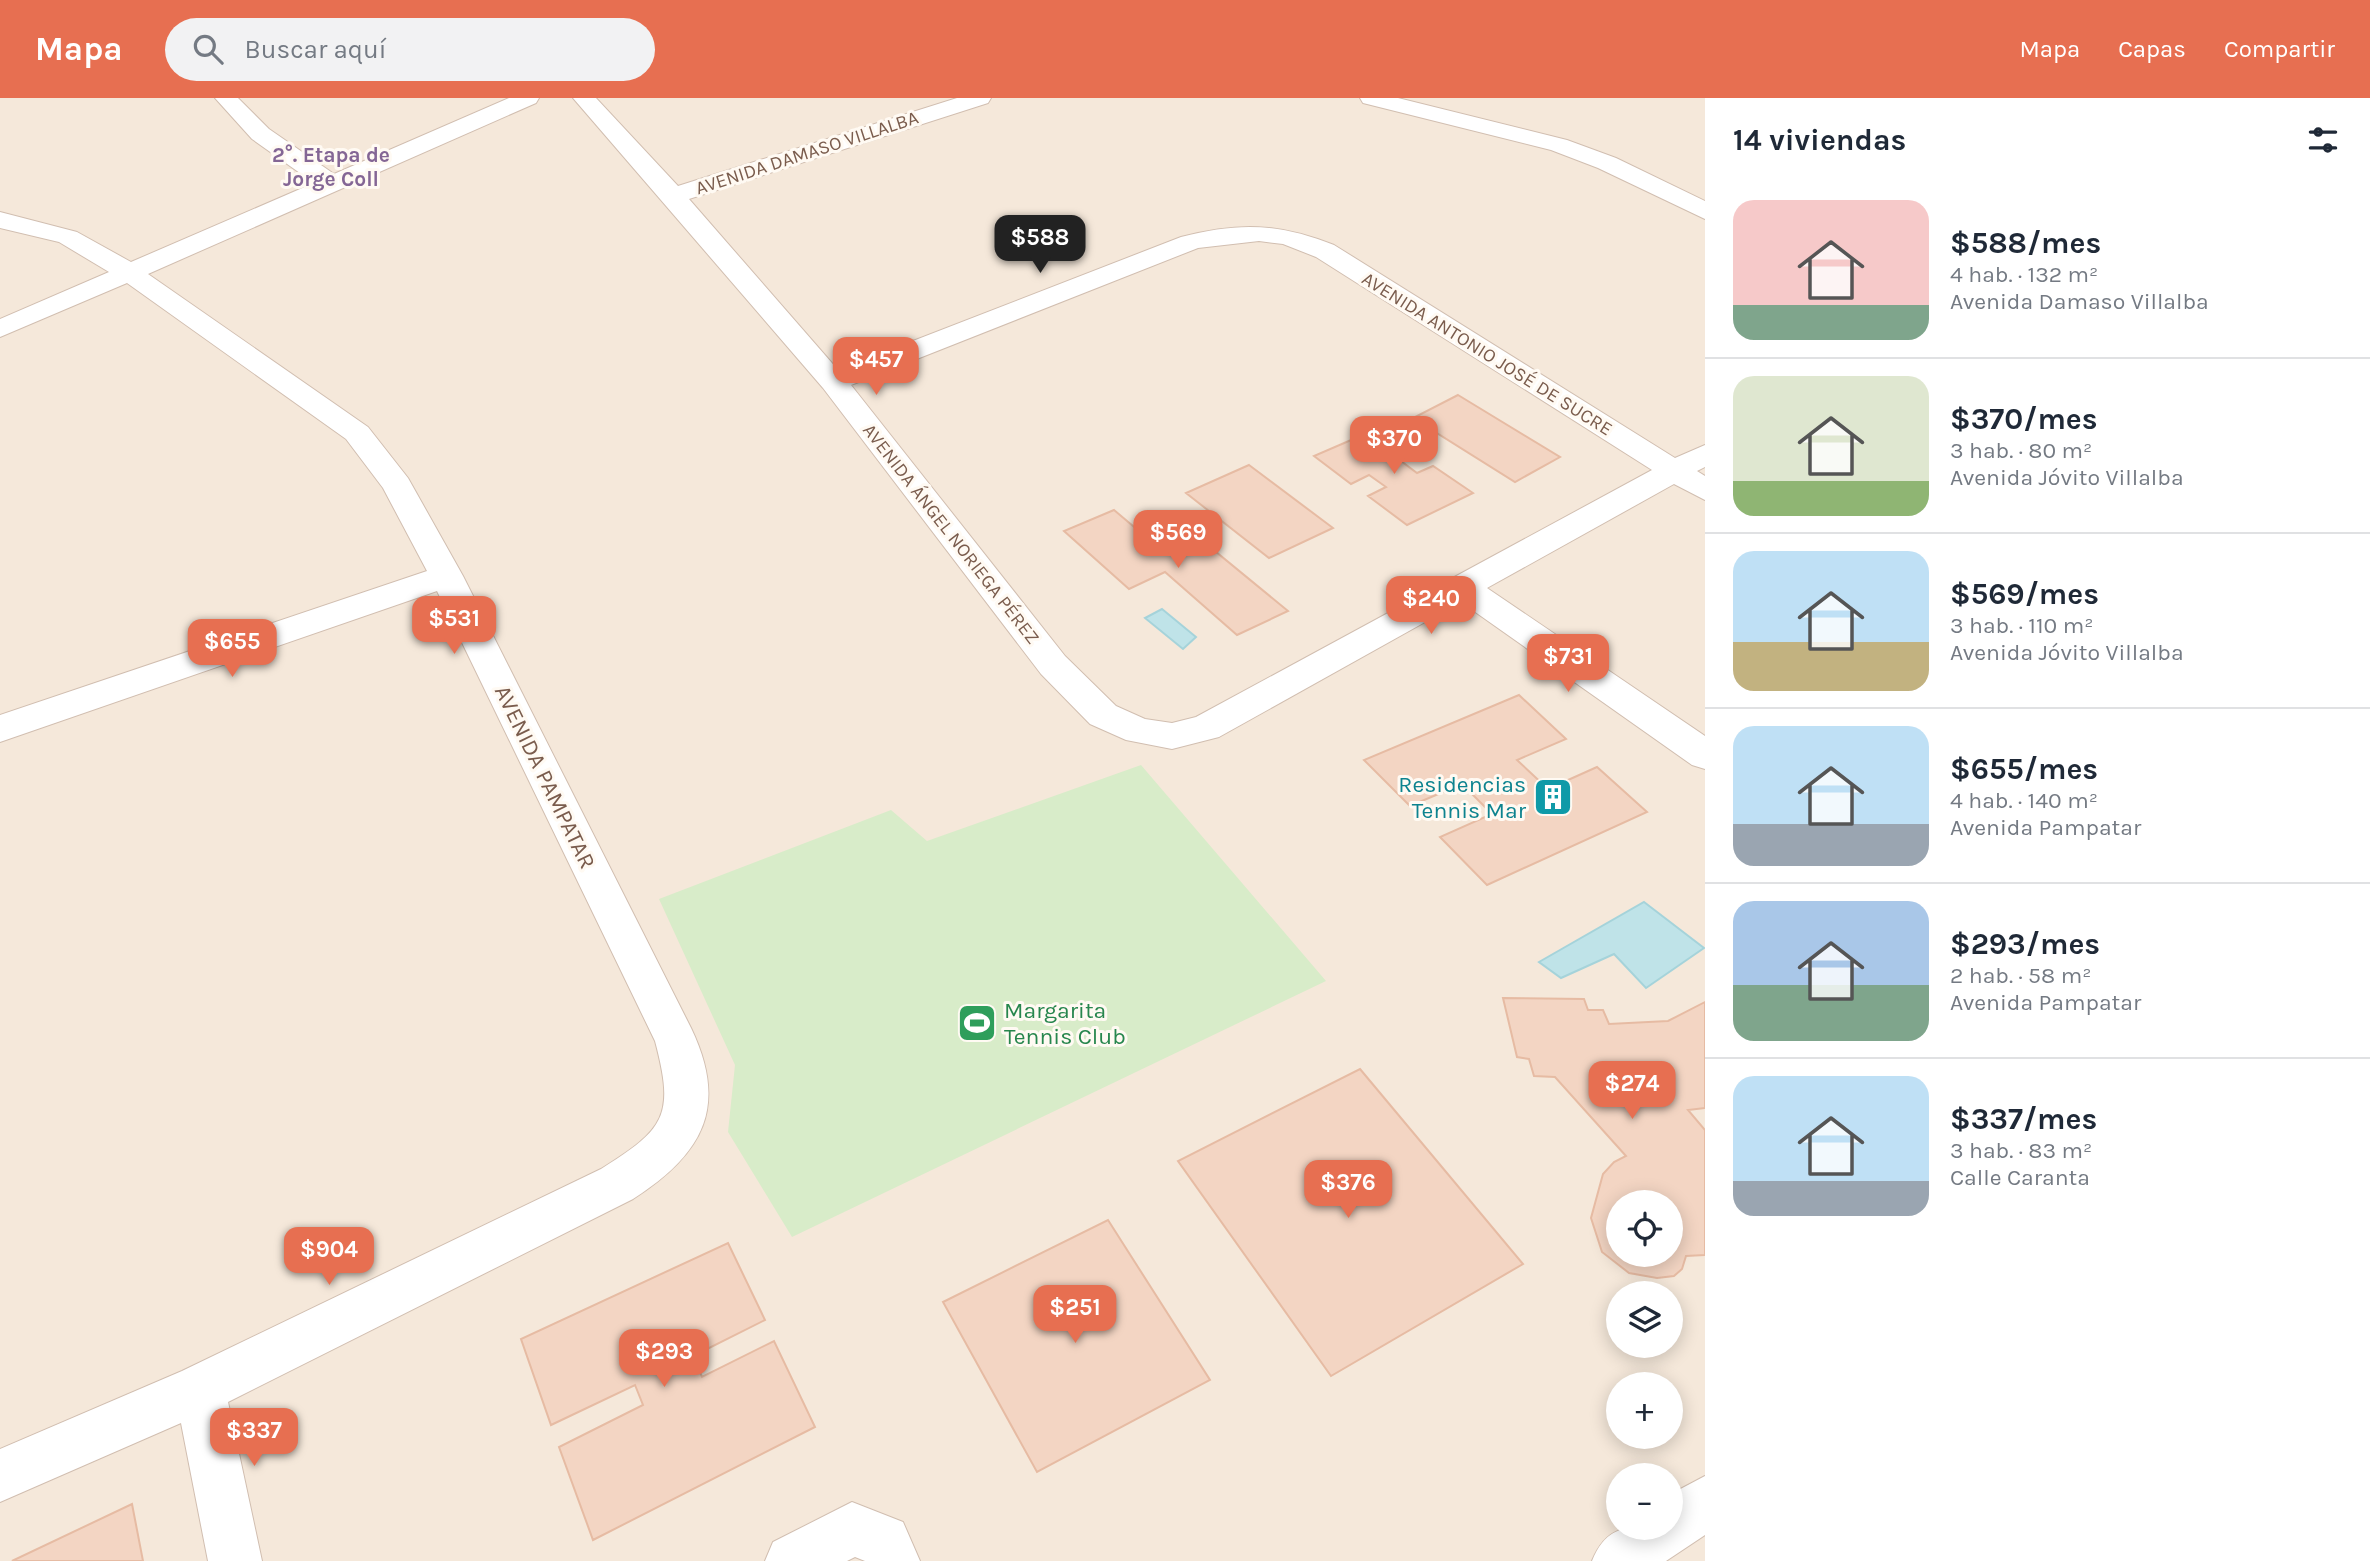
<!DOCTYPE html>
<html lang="es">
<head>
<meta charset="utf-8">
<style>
  body { margin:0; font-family:Karla,sans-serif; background:#f2f2f3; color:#1f2937; height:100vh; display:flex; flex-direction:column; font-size:26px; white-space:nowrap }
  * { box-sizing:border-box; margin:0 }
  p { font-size:23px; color:#747a83 }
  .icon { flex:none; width:38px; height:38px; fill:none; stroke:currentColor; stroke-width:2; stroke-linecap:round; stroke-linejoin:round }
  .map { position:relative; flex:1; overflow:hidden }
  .drawer { display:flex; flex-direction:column; background:#fff; width:665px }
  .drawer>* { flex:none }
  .tools { position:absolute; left:1606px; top:1092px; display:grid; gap:14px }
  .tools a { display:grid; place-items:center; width:77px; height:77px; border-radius:50%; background:#fff; box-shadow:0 4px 18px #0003; font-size:35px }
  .price { position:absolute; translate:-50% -60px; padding:0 16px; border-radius:14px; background:#e76f51; color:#fff; font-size:23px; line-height:46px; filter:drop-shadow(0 2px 4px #0008) }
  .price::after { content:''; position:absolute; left:50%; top:42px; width:21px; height:16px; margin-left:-10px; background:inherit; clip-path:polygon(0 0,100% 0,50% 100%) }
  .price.active { background:#222; color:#fff }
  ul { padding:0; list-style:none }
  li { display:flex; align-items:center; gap:21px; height:175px; padding:0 28px }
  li+li { border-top:2px solid #e0e1e3 }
  li span { display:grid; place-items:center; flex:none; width:196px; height:140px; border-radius:21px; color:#555 }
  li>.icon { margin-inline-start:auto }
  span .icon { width:84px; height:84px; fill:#fffc; stroke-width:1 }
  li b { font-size:30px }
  h2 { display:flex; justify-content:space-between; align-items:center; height:84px; padding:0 28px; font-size:30px }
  header { display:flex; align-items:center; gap:42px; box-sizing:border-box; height:98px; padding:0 35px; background:#e76f51; color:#fff }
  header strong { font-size:33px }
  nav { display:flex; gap:38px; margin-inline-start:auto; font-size:24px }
  .search { width:490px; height:63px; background:#f2f2f3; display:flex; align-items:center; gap:18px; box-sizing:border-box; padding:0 24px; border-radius:38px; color:#747a83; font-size:26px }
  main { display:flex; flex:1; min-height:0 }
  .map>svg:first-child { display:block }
  .residential { fill:#f5e8da; fill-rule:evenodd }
  .green { fill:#d8ecc9 }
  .water { fill:#bfe3e8; stroke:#a5d3da; stroke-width:2 }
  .building { fill:#f3d5c3; stroke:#e6bba3; stroke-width:2; fill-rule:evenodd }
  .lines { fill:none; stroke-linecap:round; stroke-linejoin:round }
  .minor-casing { stroke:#d1beb0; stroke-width:2 }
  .minor { fill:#fff; fill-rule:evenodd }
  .labels { text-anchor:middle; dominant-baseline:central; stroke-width:6; stroke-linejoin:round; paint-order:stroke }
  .far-street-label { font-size:19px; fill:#7a5c4d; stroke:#fffaf3 }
  .far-neighbourhood-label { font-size:21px; font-weight:bold; fill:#846695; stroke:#fffaf3 }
  .street-label { font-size:23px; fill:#7a5c4d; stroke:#fffaf3 }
  .culture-label { font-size:23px; fill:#0d838f; stroke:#fffaf3; text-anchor:end }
  .leisure-label { font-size:23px; fill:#27864d; stroke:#fffaf3; text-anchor:start }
</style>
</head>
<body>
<header>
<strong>Mapa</strong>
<div class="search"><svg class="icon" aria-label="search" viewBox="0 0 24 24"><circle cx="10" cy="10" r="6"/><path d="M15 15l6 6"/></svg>Buscar aquí</div>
<nav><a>Mapa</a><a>Capas</a><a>Compartir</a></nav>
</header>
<main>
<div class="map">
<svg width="1705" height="1463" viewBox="0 0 1705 1463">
  <rect width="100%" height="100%" fill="#fdf6ec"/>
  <path class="residential" d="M 0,0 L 1705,0 L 1705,1463 L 0,1463 ZM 1619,1104 L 1671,1104 L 1671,1157 L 1619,1157 ZM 1619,1195 L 1671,1195 L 1671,1248 L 1619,1248 ZM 1619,1286 L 1671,1286 L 1671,1339 L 1619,1339 ZM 1619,1377 L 1671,1377 L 1671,1430 L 1619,1430 Z"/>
  <path class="green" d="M 1141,667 L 1326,883 L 792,1139 L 728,1034 L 735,967 L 659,801 L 891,712 L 927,743 Z"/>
  <path class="water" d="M 1162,511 L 1196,539 L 1183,551 L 1145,520 Z
    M 1644,804 L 1704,850 L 1646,890 L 1614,856 L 1561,880 L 1539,864 Z"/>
  <path class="building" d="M 1458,297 L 1560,359 L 1515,384 L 1413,320 Z
    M 1379,330 L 1416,356 L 1401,363 L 1417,375 L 1433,368 L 1473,395 L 1407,427 L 1368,398 L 1386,389 L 1369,377 L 1351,386 L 1314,358 Z
    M 1249,367 L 1333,430 L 1269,460 L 1186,395 Z
    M 1114,412 L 1165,455 L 1199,440 L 1288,513 L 1237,537 L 1165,474 L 1129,491 L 1064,433 Z
    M 1519,597 L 1566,641 L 1517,662 L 1548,691 L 1597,669 L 1647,714 L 1487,787 L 1440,739 L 1492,716 L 1462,686 L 1410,708 L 1364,662 Z
    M 1503,900 L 1584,901 L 1588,912 L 1603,912 L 1609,926 L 1668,923 L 1705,904 L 1705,1010 L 1688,1012 L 1705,1032 L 1705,1157 L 1686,1158 L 1682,1171 L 1674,1178 L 1657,1180 L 1629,1175 L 1602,1154 L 1591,1120 L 1603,1076 L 1614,1064 L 1626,1058 L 1555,979 L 1534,978 L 1529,961 L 1517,959 ZM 1619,1104 L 1671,1104 L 1671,1157 L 1619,1157 Z
    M 1360,971 L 1523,1166 L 1331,1278 L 1178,1063 Z
    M 1108,1122 L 1210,1282 L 1037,1374 L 943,1204 Z
    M 728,1145 L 765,1222 L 693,1258 L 702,1279 L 774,1243 L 815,1329 L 593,1442 L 559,1349 L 643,1307 L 635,1287 L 551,1327 L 521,1241 Z
    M 132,1406 L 143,1463 L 12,1463 Z"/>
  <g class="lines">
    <g class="minor-casing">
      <path id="minor" d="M 215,0 L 238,0 L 269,31 L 334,76 L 509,0 L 539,0 L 536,5 L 148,176 L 368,329 L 408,380 L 463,478 L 691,930 C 729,1009 703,1056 633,1101 L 228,1304 L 262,1463 L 208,1463 L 181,1325 L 0,1404 L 0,1351 L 182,1273 L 601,1071 C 665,1031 675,1018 655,943 L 437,493 L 0,644 L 0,617 L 427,473 L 383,390 L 346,341 L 127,185 L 0,239 L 0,221 L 109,174 L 59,144 L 0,130 L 0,114 L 77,134 L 131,164 L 314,85 L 252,41 Z
        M 573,0 L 596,0 L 678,88 L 957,0 L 991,0 L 988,5 L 689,101 L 838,272 L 1181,139 C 1239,124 1278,125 1334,147 L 1675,360 L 1705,347 L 1705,369 L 1697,373 L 1705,378 L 1705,402 L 1674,386 L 1487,490 L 1705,638 L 1705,671 L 1692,667 L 1461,504 L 1219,639 L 1172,651 L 1126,642 L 1090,626 L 1041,576 L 823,290 ZM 1259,143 L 1283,146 L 1316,159 L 1652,372 L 1196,619 L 1172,625 L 1145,621 L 1116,608 L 1065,558 L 851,287 L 1198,150 Z
        M 1360,0 L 1398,0 L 1567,42 L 1616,60 L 1705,103 L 1705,121 L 1598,70 L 1551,52 L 1363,5 Z
        M 1705,1378 L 1705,1437 L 1666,1463 L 1592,1463 C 1609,1422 1633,1430 1671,1430 L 1671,1396 Z
        M 852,1404 L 903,1424 L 920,1463 L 865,1463 L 855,1459 L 847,1463 L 765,1463 L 773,1444 Z"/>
    </g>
    <use href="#minor" class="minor"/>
  </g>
  <defs>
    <g id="building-square" transform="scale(2.0125)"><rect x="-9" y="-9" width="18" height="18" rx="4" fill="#0f9aa8" stroke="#fffaf3"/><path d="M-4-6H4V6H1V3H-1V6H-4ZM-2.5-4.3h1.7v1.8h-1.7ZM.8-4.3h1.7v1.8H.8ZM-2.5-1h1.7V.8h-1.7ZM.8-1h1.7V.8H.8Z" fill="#fff"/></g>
    <g id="stadium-square" transform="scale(2.0125)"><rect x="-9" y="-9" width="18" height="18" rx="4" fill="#2e9e5b" stroke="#fffaf3"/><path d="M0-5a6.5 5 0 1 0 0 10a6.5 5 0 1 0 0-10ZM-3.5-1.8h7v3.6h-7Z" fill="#fff"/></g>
  </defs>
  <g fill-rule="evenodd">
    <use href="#building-square" x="1553" y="699"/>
    <use href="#stadium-square" x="977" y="925"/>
  </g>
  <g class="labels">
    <g class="far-street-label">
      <text transform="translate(807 55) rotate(-18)">AVENIDA DAMASO VILLALBA</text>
      <text transform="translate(1487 256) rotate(32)">AVENIDA ANTONIO JOSÉ DE SUCRE</text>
      <text transform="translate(951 436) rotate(52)">AVENIDA ÁNGEL NORIEGA PÉREZ</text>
    </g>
    <g class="far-neighbourhood-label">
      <text x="331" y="57">2°. Etapa de<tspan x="331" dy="24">Jorge Coll</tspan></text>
    </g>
    <g class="street-label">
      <text transform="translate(545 679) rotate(64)">AVENIDA PAMPATAR</text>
    </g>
    <g class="culture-label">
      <text x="1526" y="686">Residencias<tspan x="1526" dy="26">Tennis Mar</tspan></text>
    </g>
    <g class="leisure-label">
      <text x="1004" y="912">Margarita<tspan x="1004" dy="26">Tennis Club</tspan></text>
    </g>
  </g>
</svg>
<div class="tools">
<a><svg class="icon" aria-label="locate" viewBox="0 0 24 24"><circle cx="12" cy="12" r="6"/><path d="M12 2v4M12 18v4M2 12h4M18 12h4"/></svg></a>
<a><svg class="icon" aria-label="layers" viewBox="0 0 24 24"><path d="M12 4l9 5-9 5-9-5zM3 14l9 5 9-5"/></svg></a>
<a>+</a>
<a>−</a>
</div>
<b class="price active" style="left:1040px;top:177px">$588</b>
<b class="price" style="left:876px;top:299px">$457</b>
<b class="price" style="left:1394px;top:378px">$370</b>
<b class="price" style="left:1178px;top:472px">$569</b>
<b class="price" style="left:1431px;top:538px">$240</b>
<b class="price" style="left:454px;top:558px">$531</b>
<b class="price" style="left:232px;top:581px">$655</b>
<b class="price" style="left:1568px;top:596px">$731</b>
<b class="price" style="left:1632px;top:1023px">$274</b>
<b class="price" style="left:1348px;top:1122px">$376</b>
<b class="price" style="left:329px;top:1189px">$904</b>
<b class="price" style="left:1075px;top:1247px">$251</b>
<b class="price" style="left:664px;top:1291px">$293</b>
<b class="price" style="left:254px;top:1370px">$337</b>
</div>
<section class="drawer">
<h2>14 viviendas<svg class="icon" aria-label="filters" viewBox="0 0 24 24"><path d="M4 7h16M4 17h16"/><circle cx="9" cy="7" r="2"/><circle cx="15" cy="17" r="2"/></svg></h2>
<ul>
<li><span style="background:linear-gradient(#f6c9c9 75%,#7fa58c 0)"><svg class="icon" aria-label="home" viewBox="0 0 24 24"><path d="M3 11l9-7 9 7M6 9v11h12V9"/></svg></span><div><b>$588/mes</b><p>4 hab. · 132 m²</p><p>Avenida Damaso Villalba</p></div></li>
<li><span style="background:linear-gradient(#dfe7d0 75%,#8fb573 0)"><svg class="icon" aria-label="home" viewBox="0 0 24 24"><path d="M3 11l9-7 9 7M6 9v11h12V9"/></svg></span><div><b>$370/mes</b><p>3 hab. · 80 m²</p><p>Avenida Jóvito Villalba</p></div></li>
<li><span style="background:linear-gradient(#bfe0f5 65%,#c2b280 0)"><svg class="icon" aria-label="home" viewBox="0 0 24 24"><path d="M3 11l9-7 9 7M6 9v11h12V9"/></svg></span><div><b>$569/mes</b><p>3 hab. · 110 m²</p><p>Avenida Jóvito Villalba</p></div></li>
<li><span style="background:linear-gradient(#bfe0f5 70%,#9aa5b1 0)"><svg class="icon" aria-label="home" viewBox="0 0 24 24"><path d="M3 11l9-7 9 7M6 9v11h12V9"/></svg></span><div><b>$655/mes</b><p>4 hab. · 140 m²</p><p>Avenida Pampatar</p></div></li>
<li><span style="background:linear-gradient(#a9c7e8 60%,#7fa58c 0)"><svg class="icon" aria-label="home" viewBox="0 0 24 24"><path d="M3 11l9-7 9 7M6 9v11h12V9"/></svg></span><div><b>$293/mes</b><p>2 hab. · 58 m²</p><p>Avenida Pampatar</p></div></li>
<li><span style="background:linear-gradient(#bfe0f5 75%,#9aa5b1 0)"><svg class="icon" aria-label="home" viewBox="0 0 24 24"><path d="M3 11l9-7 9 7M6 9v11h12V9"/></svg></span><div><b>$337/mes</b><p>3 hab. · 83 m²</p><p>Calle Caranta</p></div></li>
</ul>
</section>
</main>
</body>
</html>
